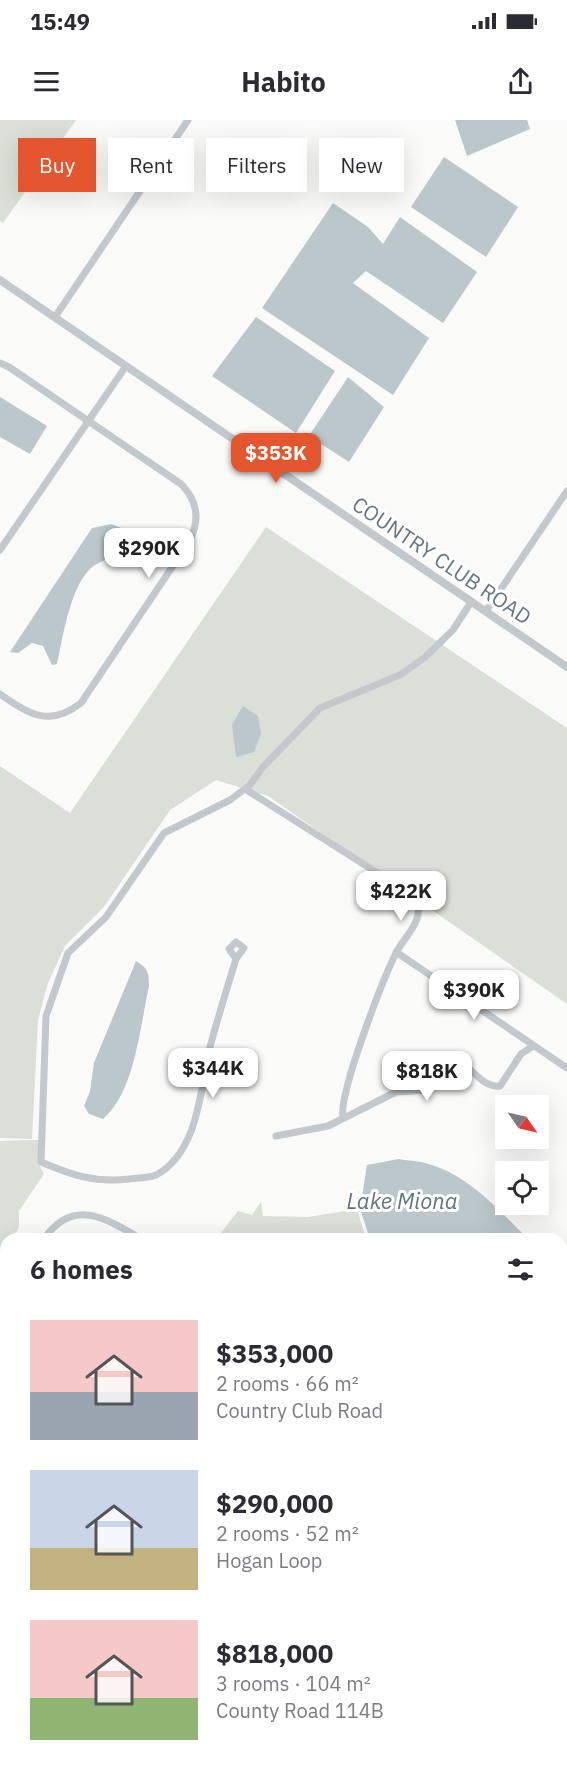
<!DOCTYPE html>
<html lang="en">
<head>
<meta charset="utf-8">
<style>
  body { margin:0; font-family:"IBM Plex Sans",sans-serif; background:#f7f7f7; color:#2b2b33; height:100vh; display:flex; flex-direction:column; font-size:22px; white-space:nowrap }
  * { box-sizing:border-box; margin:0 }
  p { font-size:20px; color:#7c7c81 }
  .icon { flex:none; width:33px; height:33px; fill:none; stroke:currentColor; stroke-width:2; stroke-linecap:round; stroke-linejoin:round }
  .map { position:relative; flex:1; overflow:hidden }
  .drawer { position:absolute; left:0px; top:1113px; width:567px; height:534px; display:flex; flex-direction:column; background:#fff; border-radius:18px 18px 0 0; box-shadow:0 6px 24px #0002 }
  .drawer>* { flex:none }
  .hud { position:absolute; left:18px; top:18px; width:531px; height:54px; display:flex; gap:12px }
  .needle { width:39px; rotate:124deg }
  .tools { position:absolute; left:495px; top:975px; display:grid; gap:12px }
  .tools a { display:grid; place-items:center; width:54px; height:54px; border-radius:0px; background:#fff; box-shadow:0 6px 24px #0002; font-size:30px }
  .price { position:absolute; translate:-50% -51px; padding:0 14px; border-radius:12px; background:#fff; color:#222; font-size:20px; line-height:39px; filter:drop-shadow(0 2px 3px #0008) }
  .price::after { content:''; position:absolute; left:50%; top:36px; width:18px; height:14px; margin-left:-9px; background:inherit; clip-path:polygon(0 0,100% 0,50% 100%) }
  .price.selected { background:#e4572e; color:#fff }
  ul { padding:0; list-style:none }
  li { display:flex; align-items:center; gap:18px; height:150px; padding:0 30px }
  li span { display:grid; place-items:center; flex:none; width:168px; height:120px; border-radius:0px; color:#555 }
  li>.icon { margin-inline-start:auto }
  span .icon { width:72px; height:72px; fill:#fffc; stroke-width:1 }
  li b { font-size:26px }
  h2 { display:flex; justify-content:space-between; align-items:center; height:72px; padding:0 30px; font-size:26px }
  .chip { padding:0 21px; border-radius:0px; background:#fff; box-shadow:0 6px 24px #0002; font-size:21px; line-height:54px }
  .chip.selected { background:#e4572e; color:#fff }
  .status { display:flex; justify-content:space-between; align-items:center; height:42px; padding:0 30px; background:#fff; direction:ltr }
  .status svg { height:16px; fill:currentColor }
  header { display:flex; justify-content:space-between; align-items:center; height:78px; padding:0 30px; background:#fff; font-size:27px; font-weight:700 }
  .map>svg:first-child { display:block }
  .green { fill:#dadfd7 }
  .water { fill:#bbc7cb }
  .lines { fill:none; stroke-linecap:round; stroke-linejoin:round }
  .minor { stroke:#c3c8cc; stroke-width:7 }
  .tertiary { stroke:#c3c8cc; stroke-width:8 }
  .labels { text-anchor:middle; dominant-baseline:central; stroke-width:6; stroke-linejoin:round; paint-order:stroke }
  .street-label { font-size:21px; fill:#657683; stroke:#fff }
  .water-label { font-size:22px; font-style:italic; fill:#60757c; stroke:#fff }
</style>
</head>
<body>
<div class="status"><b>15:49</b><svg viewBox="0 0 49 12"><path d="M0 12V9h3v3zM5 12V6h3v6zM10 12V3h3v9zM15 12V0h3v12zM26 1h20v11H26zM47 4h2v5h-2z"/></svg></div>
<header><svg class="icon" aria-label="menu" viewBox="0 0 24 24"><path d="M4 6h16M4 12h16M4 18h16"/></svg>Habito<svg class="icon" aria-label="share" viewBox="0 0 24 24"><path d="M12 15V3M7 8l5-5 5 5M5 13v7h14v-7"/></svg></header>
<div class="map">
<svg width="567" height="1647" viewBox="0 0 567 1647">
  <rect width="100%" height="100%" fill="#fafaf8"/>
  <path class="green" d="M 0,0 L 76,0 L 3,103 L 0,101 Z
    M 266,407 L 567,608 L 567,884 L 268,676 L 216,660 L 170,690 L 104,787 L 65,826 L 48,863 L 38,900 L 32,1019 L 0,1018 L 0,646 L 70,693 Z
    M 34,1020 L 39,1020 L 38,1042 L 44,1054 L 19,1091 L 19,1107 L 13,1119 L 6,1119 L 6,1133 L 0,1139 L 0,1021 Z
    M 261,1082 L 263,1096 L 308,1097 L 357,1089 L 366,1119 L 216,1119 L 238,1091 L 252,1095 Z
    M 6,1332 L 6,1479 L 0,1488 L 0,1334 Z"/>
  <path class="water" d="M 455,0 L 527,0 L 530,9 L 467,36 Z
    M 444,37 L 518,87 L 486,137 L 411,87 Z
    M 333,83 L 368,107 L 383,124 L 400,97 L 477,152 L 443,203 L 366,151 L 353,163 L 429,218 L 393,275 L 262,188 Z
    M 256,197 L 335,251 L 296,313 L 212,256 Z
    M 348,257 L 384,287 L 349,342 L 309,316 Z
    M 0,277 L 47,306 L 30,334 L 0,317 Z
    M 111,404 L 139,415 L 146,422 C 130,434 111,435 95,445 C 71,460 63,517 57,544 L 52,545 L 43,526 L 32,523 L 18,533 L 10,532 L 92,408 Z
    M 243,586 L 258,596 L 261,614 L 254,632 L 236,637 L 232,605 Z
    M 136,841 C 148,848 149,853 149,866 C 140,906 135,972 103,999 L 89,994 L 84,986 L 90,971 L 94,943 Z
    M 399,1039 C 410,1041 421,1041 432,1045 C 470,1057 500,1091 528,1119 L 370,1119 L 360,1089 L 367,1045 Z
    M 561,1183 L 567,1197 L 567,1496 L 561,1504 Z
    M 6,1485 L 6,1641 L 498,1641 L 501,1647 L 0,1647 L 0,1494 Z"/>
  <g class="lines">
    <path class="minor" d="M 55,197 L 188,0
      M 0,243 L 9,247 L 181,364 C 198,381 200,401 189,422 L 81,583 C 49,608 29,594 0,574
      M 0,430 L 126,246
      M 486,491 L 567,371
      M 245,669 L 398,766 L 418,786 C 421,805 402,819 395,835 C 382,862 338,975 343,998
      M 396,832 L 567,948
      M 236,839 L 229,829 L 236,822 L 244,828 L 236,839 C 227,868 218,897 210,927 C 200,969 199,1032 156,1055 C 149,1058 137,1058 129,1059 C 94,1063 72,1055 41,1042 L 46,896 L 68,833 L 106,797 L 164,713 L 230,680 L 250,665 L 263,647 L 320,588 L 400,555 L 424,538 L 453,510 L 471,482
      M 276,1016 L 328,1006 L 396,972 L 425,970 L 433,965 L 440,943 L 447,938 C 468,937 479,969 500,966 L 521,934 L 533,926
      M 44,1119 C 73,1077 106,1098 141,1119
      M 0,1162 L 6,1159
      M 0,1264 L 6,1260"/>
    <path class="tertiary" d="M 0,160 L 567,547"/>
  </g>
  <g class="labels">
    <g class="street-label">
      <text transform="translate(442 440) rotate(34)">COUNTRY CLUB ROAD</text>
    </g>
    <g class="water-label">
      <text x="402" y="1080">Lake Miona</text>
    </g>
  </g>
</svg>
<div class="tools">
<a><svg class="needle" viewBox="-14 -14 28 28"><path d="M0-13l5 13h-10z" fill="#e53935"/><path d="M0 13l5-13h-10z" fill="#7c7c81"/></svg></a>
<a><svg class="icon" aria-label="locate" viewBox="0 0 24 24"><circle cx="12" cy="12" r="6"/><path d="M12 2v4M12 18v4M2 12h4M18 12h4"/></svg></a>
</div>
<b class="price selected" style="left:276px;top:364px">$353K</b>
<b class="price" style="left:149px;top:459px">$290K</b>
<b class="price" style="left:401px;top:802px">$422K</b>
<b class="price" style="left:474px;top:901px">$390K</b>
<b class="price" style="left:213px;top:979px">$344K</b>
<b class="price" style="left:427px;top:982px">$818K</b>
<div class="hud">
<a class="chip selected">Buy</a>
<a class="chip">Rent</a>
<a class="chip">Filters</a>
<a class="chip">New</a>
</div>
<section class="drawer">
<h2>6 homes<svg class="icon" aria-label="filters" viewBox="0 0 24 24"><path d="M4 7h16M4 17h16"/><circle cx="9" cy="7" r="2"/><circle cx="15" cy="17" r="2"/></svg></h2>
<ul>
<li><span style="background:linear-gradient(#f6c9c9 60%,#9aa5b1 0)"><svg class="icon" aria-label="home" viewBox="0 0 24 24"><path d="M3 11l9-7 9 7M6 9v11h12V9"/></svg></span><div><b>$353,000</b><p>2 rooms · 66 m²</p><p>Country Club Road</p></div></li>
<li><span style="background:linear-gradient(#c9d6e8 65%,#c2b280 0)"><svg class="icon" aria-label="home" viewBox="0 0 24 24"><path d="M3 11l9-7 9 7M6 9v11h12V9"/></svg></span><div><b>$290,000</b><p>2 rooms · 52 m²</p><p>Hogan Loop</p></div></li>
<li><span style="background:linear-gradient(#f6c9c9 65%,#8fb573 0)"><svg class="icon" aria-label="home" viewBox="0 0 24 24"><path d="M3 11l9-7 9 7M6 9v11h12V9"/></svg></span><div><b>$818,000</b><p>3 rooms · 104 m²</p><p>County Road 114B</p></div></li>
</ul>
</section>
</div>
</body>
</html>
